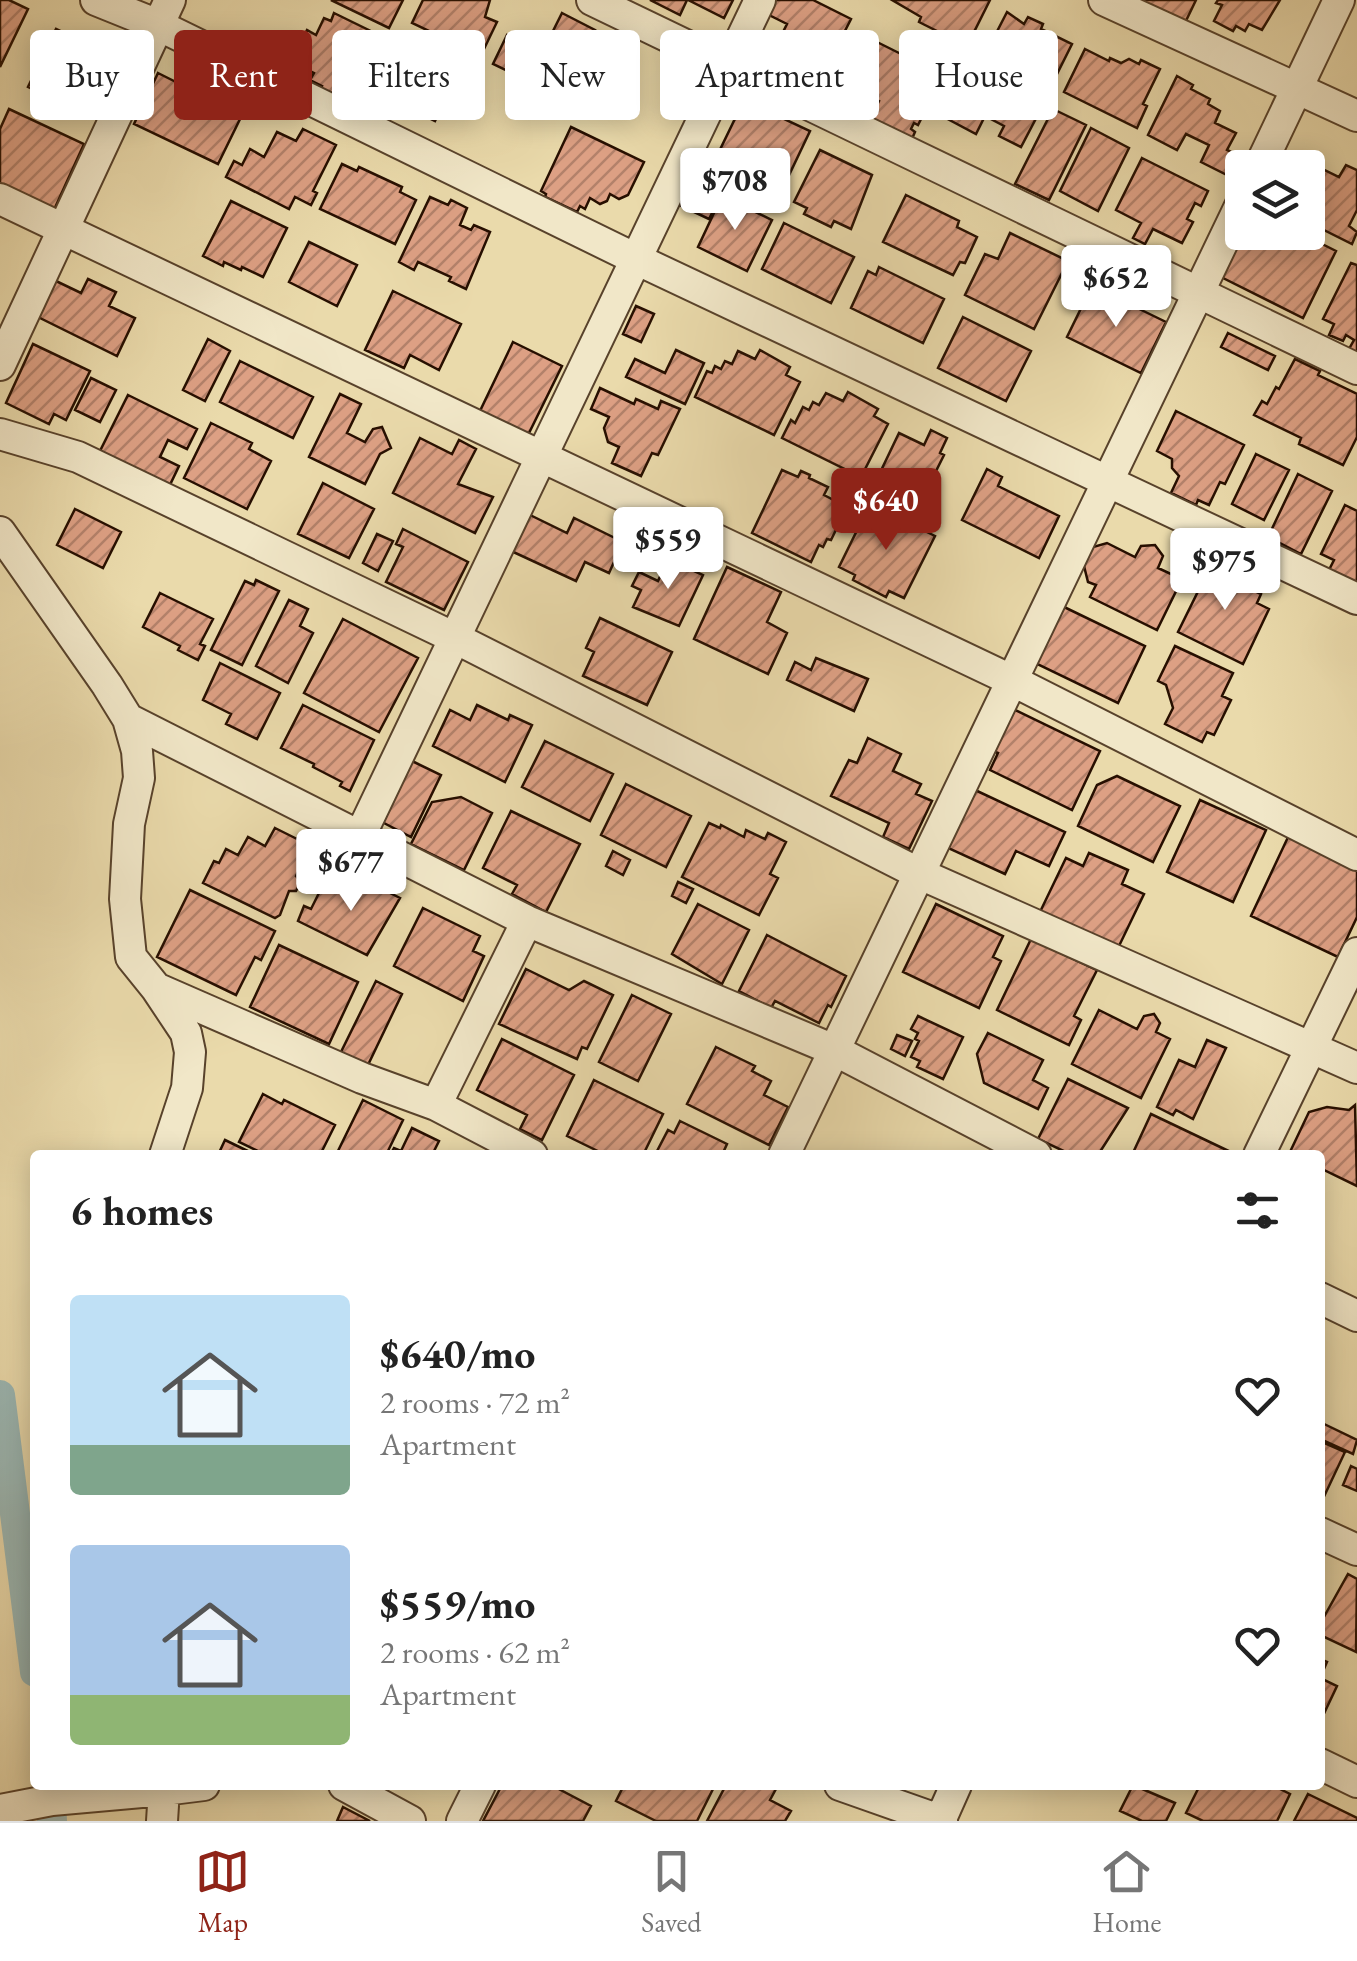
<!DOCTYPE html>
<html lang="en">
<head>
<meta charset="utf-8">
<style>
  body { margin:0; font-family:"EB Garamond",serif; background:#f6f6f6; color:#222; height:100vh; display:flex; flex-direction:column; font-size:38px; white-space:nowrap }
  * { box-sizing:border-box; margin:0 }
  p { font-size:32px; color:#767676 }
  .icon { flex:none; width:55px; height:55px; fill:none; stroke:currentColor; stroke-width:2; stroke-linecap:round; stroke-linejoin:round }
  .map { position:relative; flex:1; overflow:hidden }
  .panel { position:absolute; left:30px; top:1150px; width:1295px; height:640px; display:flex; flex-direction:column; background:#fff; border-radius:10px; box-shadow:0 5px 25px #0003 }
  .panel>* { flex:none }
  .guide { position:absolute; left:30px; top:30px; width:1298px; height:90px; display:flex; gap:20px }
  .tools { position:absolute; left:1225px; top:150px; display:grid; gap:20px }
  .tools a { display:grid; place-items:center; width:100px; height:100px; border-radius:10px; background:#fff; box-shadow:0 5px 25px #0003; font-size:50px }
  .price { position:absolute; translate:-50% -85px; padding:0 22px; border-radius:10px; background:#fff; color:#222; font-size:32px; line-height:65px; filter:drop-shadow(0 2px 5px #0008) }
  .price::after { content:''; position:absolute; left:50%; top:60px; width:30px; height:22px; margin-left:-15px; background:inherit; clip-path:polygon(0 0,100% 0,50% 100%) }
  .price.current { background:#8f2418; color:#fff }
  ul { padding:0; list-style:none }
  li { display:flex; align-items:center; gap:30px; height:250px; padding:0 40px }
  li span { display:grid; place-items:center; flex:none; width:280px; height:200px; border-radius:10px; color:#555 }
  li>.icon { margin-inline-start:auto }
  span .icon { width:120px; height:120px; fill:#fffc; stroke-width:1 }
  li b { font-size:42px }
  h2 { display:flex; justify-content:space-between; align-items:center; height:120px; padding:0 40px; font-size:42px }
  .chip { padding:0 35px; border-radius:10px; background:#fff; box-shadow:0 5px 25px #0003; font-size:35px; line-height:90px }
  .chip.current { background:#8f2418; color:#fff }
  .menu { display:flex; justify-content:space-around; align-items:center; height:140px; border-top:2px solid #e0e0e0; background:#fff; font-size:28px; color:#767676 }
  .menu a { display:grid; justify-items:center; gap:5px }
  .menu .current { color:#8f2418 }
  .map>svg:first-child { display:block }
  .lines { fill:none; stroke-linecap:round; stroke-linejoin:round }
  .canal { stroke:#9cb8b4; stroke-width:30 }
  .building { fill:url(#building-hatch); stroke:#270f00; stroke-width:2.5 }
  .minor-casing { stroke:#58422b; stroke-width:34 }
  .minor { stroke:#f1e7c8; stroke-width:30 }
</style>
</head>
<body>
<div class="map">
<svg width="1357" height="1821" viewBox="0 0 1357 1821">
  <defs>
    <pattern id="building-hatch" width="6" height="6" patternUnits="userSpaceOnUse" patternTransform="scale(2.5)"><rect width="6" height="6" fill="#dda084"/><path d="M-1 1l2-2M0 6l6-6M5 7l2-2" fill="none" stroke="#b3816a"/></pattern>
  </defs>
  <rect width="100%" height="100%" fill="#eadaab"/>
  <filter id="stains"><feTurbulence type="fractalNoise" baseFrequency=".002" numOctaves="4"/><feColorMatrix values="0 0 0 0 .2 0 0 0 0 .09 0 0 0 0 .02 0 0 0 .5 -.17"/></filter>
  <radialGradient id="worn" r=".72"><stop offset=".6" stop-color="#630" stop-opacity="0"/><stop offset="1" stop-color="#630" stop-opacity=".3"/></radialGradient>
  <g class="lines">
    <path class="canal" d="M 0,1395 L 35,1672
      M 50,1785 L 52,1821"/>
  </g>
  <path class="building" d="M 0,0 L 9,0 L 28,9 L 0,67 Z
    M 331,0 L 403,0 L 389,28 Z
    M 423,0 L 490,0 L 485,17 L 497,22 L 483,51 L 478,48 L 475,53 L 412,23 Z
    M 650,0 L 687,0 L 680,15 Z
    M 688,0 L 733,0 L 724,18 Z
    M 772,0 L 813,0 L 851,19 L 829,62 L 813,54 L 820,39 L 805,32 L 796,50 L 778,42 L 787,24 L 765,13 Z
    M 892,0 L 990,0 L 967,46 L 919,22 L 921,17 Z
    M 1119,0 L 1196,0 L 1184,25 Z
    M 1218,0 L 1280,0 L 1262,30 L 1249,24 L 1245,31 L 1236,26 L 1233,31 L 1214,21 L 1222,5 L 1216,3 Z
    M 1007,12 L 1024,24 L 1028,17 L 1043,24 L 1041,29 L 1072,44 L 1050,88 L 1004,66 L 1006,61 L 987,51 Z
    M 334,13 L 385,38 L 371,64 L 366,62 L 361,74 L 365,76 L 349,109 L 318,93 L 322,86 L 310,80 L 314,73 L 291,62 L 307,30 L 316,35 L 324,18 L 331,21 Z
    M 562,13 L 595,30 L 590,39 L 594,41 L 574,81 L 570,79 L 562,97 L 493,64 L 507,35 L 524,43 L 530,32 L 548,41 Z
    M 56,29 L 106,53 L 101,63 L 113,69 L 91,117 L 28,87 Z
    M 873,40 L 943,75 L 930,102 L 926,100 L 920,111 L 924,113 L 918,125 L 914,123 L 911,129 L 915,132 L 911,141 L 869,121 L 879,101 L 850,87 Z
    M 401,46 L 457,74 L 435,121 L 378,93 Z
    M 1085,49 L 1109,61 L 1110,58 L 1121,63 L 1129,59 L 1139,64 L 1141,60 L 1160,69 L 1143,104 L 1147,106 L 1137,128 L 1064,92 Z
    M 966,67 L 1043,105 L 1021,147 L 999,136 L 1004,126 L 985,116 L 976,134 L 942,116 Z
    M 158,73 L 206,97 L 210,89 L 228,98 L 223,108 L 241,117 L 218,164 L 134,124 Z
    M 1177,76 L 1193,85 L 1191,89 L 1210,99 L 1208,104 L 1220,111 L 1215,123 L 1236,133 L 1227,150 L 1244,158 L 1239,167 L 1234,164 L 1229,176 L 1201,162 L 1209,145 L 1186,134 L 1177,150 L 1148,135 Z
    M 747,94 L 787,114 L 784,119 L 810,131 L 781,192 L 715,160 Z
    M 9,109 L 84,144 L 53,212 L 0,188 L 0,129 Z
    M 1053,109 L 1086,125 L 1049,200 L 1015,184 Z
    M 571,127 L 644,162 L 628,195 L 619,199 L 610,194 L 607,201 L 600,204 L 590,198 L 585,209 L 580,206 L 577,212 L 545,197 L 546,194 L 541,191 Z
    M 1091,128 L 1129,148 L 1098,211 L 1060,191 Z
    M 303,129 L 336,145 L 313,191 L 317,193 L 311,205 L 295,197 L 289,209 L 226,177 L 234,161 L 242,165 L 250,149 L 264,157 L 277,132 L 296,141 Z
    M 820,150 L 872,175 L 851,229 L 834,221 L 831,227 L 804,214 L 807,208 L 794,202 Z
    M 1294,155 L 1339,177 L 1346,165 L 1357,170 L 1357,210 L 1349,226 L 1357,232 L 1352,244 L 1308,222 L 1308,168 L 1288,168 Z
    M 1142,158 L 1208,191 L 1201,206 L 1195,203 L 1187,219 L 1193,222 L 1182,243 L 1153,229 L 1145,244 L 1133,238 L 1141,223 L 1116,210 Z
    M 342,164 L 357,171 L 359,167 L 402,187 L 400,192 L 416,200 L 395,244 L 320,209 Z
    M 695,172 L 725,187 L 709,219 L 679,205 Z
    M 906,195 L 959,221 L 957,227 L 977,237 L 965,263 L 960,262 L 953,275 L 883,242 Z
    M 722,196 L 772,220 L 747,271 L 698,247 Z
    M 430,197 L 448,205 L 451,200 L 467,208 L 460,225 L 471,230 L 474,225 L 490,232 L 466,289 L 449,281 L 451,277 L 418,262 L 414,270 L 399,262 Z
    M 231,201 L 287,228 L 263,277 L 242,267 L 241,270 L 224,262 L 223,266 L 203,256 Z
    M 784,223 L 854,257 L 831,303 L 762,269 Z
    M 1243,232 L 1298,232 L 1336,251 L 1303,318 L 1221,277 Z
    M 1010,233 L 1068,261 L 1034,329 L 965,295 L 985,254 L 998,259 Z
    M 309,242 L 357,265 L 337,306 L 289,282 Z
    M 1351,263 L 1357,265 L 1357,353 L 1349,349 L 1354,340 L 1346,335 L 1343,341 L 1329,335 L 1334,324 L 1323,319 Z
    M 879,267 L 944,299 L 923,343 L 851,308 L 868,271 L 876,275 Z
    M 88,279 L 116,292 L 109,306 L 135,318 L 117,356 L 38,317 L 56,281 L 81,293 Z
    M 1092,286 L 1166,322 L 1141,373 L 1067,337 Z
    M 393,291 L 461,324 L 439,370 L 410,355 L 404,368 L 365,350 Z
    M 636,306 L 654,314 L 641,342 L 623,334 Z
    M 963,317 L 1031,351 L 1006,401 L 938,368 Z
    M 1228,333 L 1275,356 L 1268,370 L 1221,347 Z
    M 208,339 L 230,351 L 205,401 L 183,390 Z
    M 513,342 L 562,366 L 528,435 L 480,411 Z
    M 33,344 L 90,371 L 66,420 L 54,414 L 49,424 L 6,403 Z
    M 676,350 L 704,363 L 685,404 L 626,377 L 635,359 L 665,373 Z
    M 760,350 L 790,367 L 786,375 L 800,382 L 774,435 L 695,397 L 707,371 L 712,373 L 715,366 L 721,369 L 725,361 L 732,364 L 738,351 L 755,359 Z
    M 1295,359 L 1320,371 L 1318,375 L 1357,394 L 1357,437 L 1343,465 L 1299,444 L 1301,438 L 1254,415 L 1262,401 L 1267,404 L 1276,387 L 1279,389 Z
    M 240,361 L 313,397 L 293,438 L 220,402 Z
    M 91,378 L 116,390 L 100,422 L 75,410 Z
    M 600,388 L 634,404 L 636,399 L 658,409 L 661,401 L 680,409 L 658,455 L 652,453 L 641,476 L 612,463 L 619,447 L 608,442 L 604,428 L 609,417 L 591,409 Z
    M 848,392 L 878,409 L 874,416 L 888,424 L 861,477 L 782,438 L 791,420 L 795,423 L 803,407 L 809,410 L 813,402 L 819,405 L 826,393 L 843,401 Z
    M 340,394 L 361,404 L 347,433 L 365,442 L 373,429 L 382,427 L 391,448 L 380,454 L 365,484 L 309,457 Z
    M 128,395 L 197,429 L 187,449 L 168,440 L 160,457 L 179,466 L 167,491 L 97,457 Z
    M 1176,411 L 1244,445 L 1225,484 L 1220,482 L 1209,505 L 1198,500 L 1196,505 L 1171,493 L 1179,476 L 1172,468 L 1172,459 L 1157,451 Z
    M 211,423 L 252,443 L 249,449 L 271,461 L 247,509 L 184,478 Z
    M 931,430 L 947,438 L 940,453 L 944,455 L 933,477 L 923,472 L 912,496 L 877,479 L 899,433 L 924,445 Z
    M 420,438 L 452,454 L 459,440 L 476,449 L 458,484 L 493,497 L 475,533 L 393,493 Z
    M 1256,454 L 1289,470 L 1264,520 L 1232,504 Z
    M 987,469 L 1002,477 L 998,486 L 1059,516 L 1039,558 L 962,520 Z
    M 782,470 L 798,477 L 801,471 L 810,475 L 809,478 L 828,487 L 824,495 L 847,507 L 831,540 L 827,539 L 823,547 L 819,545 L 811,562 L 752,533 Z
    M 1298,474 L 1332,491 L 1301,554 L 1268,537 Z
    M 323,483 L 374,509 L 349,558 L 298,534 Z
    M 870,504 L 935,536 L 904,598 L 889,591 L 886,597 L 853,580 L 855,575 L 839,567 Z
    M 1345,505 L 1357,511 L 1357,583 L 1329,570 L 1334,560 L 1321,554 Z
    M 75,509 L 121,532 L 103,568 L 57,545 Z
    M 526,513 L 567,533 L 574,518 L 623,542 L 609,573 L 585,562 L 576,581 L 509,550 Z
    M 403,529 L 468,562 L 444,610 L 386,582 L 403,547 L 396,544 Z
    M 377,534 L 393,541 L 378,571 L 363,563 Z
    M 1107,543 L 1135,557 L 1141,546 L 1155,545 L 1163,556 L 1158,568 L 1182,579 L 1157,630 L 1090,597 L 1096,585 L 1088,582 L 1083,562 L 1093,547 Z
    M 1215,557 L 1246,572 L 1240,584 L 1261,594 L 1257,603 L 1269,609 L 1243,664 L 1178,632 Z
    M 668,559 L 703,575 L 679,626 L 633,607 L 641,590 L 632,586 L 639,572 L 658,581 Z
    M 727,567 L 781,592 L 767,622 L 787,633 L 768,674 L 694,639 Z
    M 256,580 L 279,591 L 242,665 L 211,650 L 245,581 L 254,585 Z
    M 160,593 L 213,619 L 200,644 L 205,646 L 198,660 L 178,650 L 180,646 L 143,627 Z
    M 289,600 L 308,609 L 300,626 L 313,633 L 288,683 L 256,666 Z
    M 1062,606 L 1145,646 L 1118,703 L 1035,663 Z
    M 600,618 L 672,652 L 647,705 L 583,676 L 594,652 L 586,648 Z
    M 343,619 L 418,658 L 379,732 L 304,693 Z
    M 1175,646 L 1233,673 L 1222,696 L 1231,700 L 1214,735 L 1207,732 L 1202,742 L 1165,724 L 1173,708 L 1166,685 L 1158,681 Z
    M 816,658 L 868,679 L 854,711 L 787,680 L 795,662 L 811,670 Z
    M 220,663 L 280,693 L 257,739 L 226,724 L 231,714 L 203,700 Z
    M 303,705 L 374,740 L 350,791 L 340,786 L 342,782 L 313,767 L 314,764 L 281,748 Z
    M 477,705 L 508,720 L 510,715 L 532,725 L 505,782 L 433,746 L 450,710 L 470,720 Z
    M 1013,709 L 1100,751 L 1072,810 L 990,770 L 998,753 L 993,751 Z
    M 868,738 L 901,754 L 893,771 L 921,784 L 916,794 L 932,801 L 909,849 L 883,837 L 889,823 L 831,796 L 849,760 L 857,763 Z
    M 545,741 L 613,774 L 590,821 L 522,787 Z
    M 412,761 L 441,775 L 411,837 L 382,822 Z
    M 1117,776 L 1180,806 L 1153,862 L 1078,826 L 1097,785 Z
    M 626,784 L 691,816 L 666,867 L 601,835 Z
    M 975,790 L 1065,832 L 1049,866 L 1016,851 L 1005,874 L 948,848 Z
    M 461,797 L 492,813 L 464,870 L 411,844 L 432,802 Z
    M 1200,800 L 1266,830 L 1233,902 L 1167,872 Z
    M 511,811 L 580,844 L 546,912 L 512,894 L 517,885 L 483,868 Z
    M 709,823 L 720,828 L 721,825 L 744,837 L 746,830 L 765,839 L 768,833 L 786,842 L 770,874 L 778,878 L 759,915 L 682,877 Z
    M 275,828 L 311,846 L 296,876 L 301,882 L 296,891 L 289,891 L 280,915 L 275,918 L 203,883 L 214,861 L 219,863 L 226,849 L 238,855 L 248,837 L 265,846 Z
    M 1289,835 L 1357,863 L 1357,917 L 1338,957 L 1251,916 Z
    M 613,851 L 630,860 L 623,875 L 606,866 Z
    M 1089,853 L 1128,870 L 1122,884 L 1144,894 L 1119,946 L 1039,914 L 1066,858 L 1083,866 Z
    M 364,880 L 400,898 L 367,955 L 298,921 L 304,906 L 311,909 L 321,889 L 328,885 L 341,891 L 344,887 L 360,889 Z
    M 678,882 L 693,889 L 686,903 L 672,896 Z
    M 190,890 L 275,931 L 261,960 L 255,957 L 236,995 L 157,957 Z
    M 698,904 L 749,930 L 722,984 L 672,954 Z
    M 936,904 L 1003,936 L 993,957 L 1001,961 L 979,1008 L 903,972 Z
    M 423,908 L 480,936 L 473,951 L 484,956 L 463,1001 L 394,966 Z
    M 767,935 L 846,976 L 831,1007 L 828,1005 L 819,1023 L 775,1001 L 771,1008 L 739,991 Z
    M 1031,939 L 1097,970 L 1074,1016 L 1081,1020 L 1069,1045 L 997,1010 Z
    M 279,945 L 358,982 L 329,1044 L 250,1007 Z
    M 526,969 L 569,990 L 584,981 L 613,995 L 587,1049 L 582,1047 L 577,1059 L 499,1024 Z
    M 376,981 L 402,994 L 367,1067 L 340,1054 Z
    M 632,995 L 671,1014 L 638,1081 L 599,1062 Z
    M 1099,1010 L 1137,1029 L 1144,1016 L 1154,1014 L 1160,1023 L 1156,1032 L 1170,1039 L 1141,1098 L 1072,1064 Z
    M 918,1016 L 963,1037 L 943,1079 L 917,1067 L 920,1061 L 911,1057 L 919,1041 L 915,1039 L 918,1033 L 911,1029 Z
    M 988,1033 L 1043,1060 L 1033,1080 L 1048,1088 L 1038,1109 L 984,1083 L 977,1054 Z
    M 897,1035 L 912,1041 L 905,1056 L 891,1049 Z
    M 502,1039 L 574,1075 L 542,1140 L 520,1129 L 527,1115 L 477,1090 Z
    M 1207,1040 L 1226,1048 L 1193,1119 L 1176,1110 L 1173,1115 L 1157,1107 L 1179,1060 L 1195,1067 Z
    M 716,1047 L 755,1066 L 752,1071 L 771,1081 L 764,1095 L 788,1107 L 769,1145 L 687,1104 Z
    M 1068,1079 L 1128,1108 L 1098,1155 L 1072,1155 L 1038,1139 Z
    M 594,1080 L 663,1114 L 643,1155 L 606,1155 L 567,1136 Z
    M 263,1094 L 282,1104 L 284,1100 L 335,1125 L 320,1155 L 266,1155 L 239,1142 Z
    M 363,1100 L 403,1120 L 386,1155 L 336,1155 Z
    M 1355,1105 L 1357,1186 L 1320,1168 L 1320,1155 L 1289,1154 L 1309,1112 L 1327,1107 L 1349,1110 Z
    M 1151,1114 L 1237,1155 L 1132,1155 Z
    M 680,1121 L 727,1144 L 722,1155 L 655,1155 L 668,1130 L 674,1133 Z
    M 412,1128 L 439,1141 L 432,1155 L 390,1155 L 394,1148 L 401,1151 Z
    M 225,1140 L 256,1155 L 218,1155 Z
    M 1320,1422 L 1357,1440 L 1353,1454 L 1320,1439 Z
    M 1320,1441 L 1345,1452 L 1320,1505 Z
    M 1351,1466 L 1357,1469 L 1357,1491 L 1343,1485 Z
    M 1348,1574 L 1357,1579 L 1356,1652 L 1320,1635 L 1320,1624 Z
    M 1320,1659 L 1327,1662 L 1320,1678 L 1337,1686 L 1320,1722 Z
    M 502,1785 L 551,1785 L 591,1806 L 583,1821 L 483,1821 Z
    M 624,1785 L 706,1785 L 713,1789 L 697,1821 L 656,1821 L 616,1801 Z
    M 726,1785 L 773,1785 L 777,1787 L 770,1800 L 791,1811 L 785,1821 L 707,1821 Z
    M 1133,1785 L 1175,1803 L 1166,1821 L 1142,1821 L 1120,1811 Z
    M 1200,1785 L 1272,1785 L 1290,1794 L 1277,1821 L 1203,1821 L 1186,1813 Z
    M 1308,1794 L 1357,1818 L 1357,1821 L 1294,1821 Z
    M 343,1807 L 370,1821 L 337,1821 Z"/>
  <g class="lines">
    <g class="minor-casing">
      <path id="minor" d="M 96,0 L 158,25 L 636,259 L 1357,599
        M 592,0 L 1357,369
        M 1104,0 L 1357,116
        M 1259,168 L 1339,0
        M 0,199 L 1011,680 L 1357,855
        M 0,365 L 170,0
        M 0,434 L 78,457 L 455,638 L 918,873 L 1357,1068
        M 0,532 L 107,685 L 128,719 L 137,751 L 139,778 L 129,824 L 125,899 L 131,957 L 156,988 L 186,1033 L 190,1052 L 187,1088 L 165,1155
        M 128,719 L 527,921 L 834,1050 L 1036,1155
        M 359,838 L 760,0
        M 156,988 L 362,1078 L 436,1105 L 532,1155
        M 436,1105 L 527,921
        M 784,1155 L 1242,202
        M 1259,1155 L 1357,953
        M 1320,1298 L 1357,1316
        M 1320,1533 L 1357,1550
        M 1320,1764 L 1357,1782
        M 344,1785 L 410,1821
        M 840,1785 L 942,1821
        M 164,1790 L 204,1785
        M 0,1810 L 52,1800 L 164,1790 L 162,1821
        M 462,1821 L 480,1785
        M 940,1821 L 956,1785"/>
    </g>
    <use href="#minor" class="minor"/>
  </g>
  <rect width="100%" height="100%" filter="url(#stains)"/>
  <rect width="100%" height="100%" fill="url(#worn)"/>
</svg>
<div class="tools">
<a><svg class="icon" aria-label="layers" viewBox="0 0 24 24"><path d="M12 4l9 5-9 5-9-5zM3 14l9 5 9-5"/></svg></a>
</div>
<b class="price" style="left:735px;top:233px">$708</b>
<b class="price" style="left:1116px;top:330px">$652</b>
<b class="price current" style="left:886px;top:553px">$640</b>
<b class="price" style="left:668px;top:592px">$559</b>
<b class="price" style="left:1225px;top:613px">$975</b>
<b class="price" style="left:351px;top:914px">$677</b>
<div class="guide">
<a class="chip">Buy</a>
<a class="chip current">Rent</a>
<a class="chip">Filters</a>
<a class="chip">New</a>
<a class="chip">Apartment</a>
<a class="chip">House</a>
</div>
<section class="panel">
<h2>6 homes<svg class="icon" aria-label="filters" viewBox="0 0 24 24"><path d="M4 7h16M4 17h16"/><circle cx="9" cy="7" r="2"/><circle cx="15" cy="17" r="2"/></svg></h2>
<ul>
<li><span style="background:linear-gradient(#bfe0f5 75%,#7fa58c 0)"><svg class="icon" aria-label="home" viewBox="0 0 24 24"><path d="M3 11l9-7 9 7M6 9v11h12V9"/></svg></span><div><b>$640/mo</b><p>2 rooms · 72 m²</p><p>Apartment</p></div><svg class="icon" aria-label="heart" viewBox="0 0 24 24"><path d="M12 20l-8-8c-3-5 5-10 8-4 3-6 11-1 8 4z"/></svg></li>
<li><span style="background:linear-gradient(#a9c7e8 75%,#8fb573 0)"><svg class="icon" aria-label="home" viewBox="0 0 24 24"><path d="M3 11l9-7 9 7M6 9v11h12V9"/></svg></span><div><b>$559/mo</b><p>2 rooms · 62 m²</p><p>Apartment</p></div><svg class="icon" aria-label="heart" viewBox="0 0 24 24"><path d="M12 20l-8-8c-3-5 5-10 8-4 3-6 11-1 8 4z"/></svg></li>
</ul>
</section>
</div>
<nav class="menu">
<a class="current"><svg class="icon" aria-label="map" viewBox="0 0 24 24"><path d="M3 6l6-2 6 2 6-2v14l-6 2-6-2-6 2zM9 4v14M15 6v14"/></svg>Map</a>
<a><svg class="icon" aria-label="saved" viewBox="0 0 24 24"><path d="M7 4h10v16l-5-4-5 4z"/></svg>Saved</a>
<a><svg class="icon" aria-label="home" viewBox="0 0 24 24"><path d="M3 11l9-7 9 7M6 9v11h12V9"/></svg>Home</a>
</nav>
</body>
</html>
